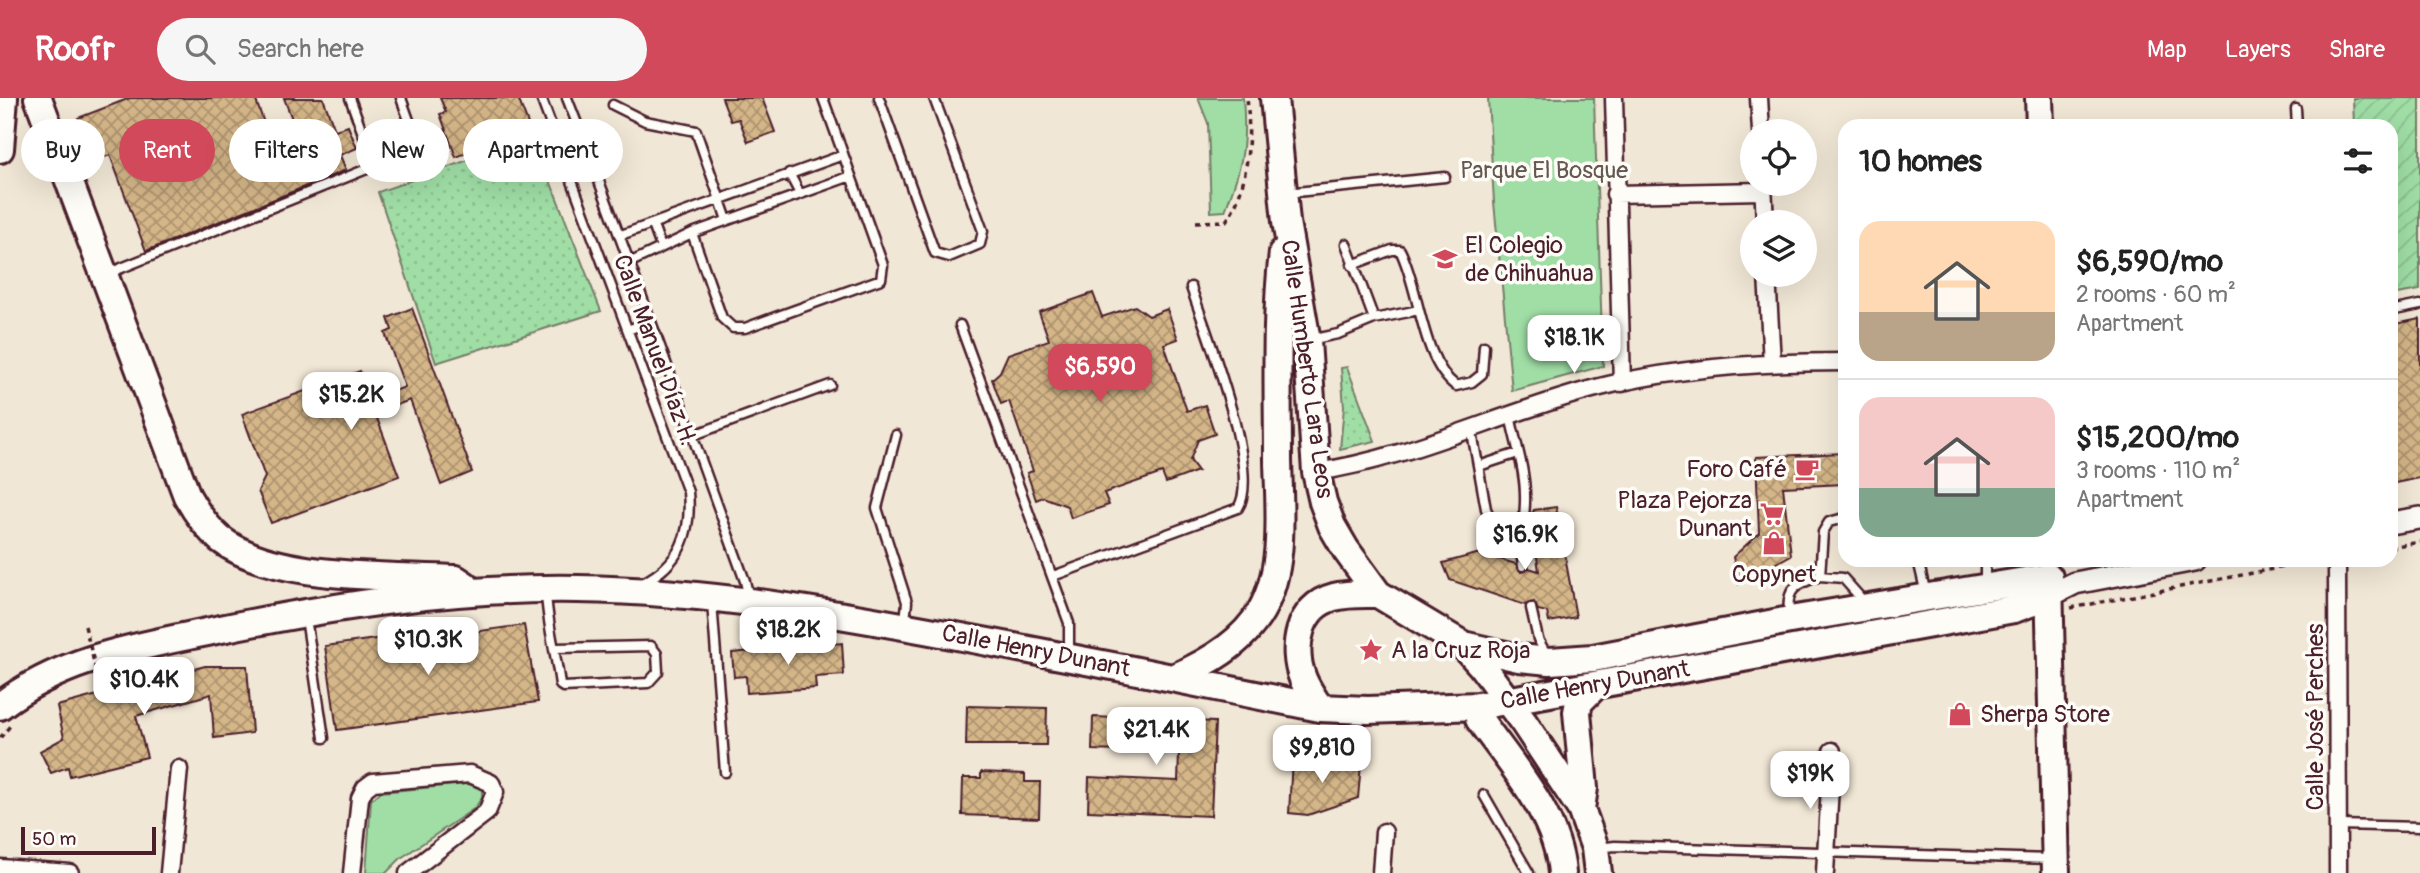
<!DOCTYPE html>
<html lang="en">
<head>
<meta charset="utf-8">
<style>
  body { margin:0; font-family:Pangolin,sans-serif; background:#f6f6f6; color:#222; height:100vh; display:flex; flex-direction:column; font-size:26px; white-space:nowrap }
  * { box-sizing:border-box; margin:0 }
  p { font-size:23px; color:#767676 }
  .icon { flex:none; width:38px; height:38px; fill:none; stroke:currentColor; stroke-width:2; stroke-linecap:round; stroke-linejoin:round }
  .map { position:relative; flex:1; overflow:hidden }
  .sheet { position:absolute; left:1838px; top:21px; width:560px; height:448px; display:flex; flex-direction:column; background:#fff; border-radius:21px; box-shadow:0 7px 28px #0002 }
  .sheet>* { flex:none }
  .guide { position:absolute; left:21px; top:21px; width:665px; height:63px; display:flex; gap:14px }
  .controls { position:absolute; left:1740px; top:21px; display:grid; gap:14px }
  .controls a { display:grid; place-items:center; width:77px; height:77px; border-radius:50%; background:#fff; box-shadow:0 7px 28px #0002; font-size:35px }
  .scale { position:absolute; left:21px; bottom:18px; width:135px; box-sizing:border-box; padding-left:7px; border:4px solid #4a1f2b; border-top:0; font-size:19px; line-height:24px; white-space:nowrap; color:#4a1f2b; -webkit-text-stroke:5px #fdfcf7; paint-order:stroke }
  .price { position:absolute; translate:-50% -60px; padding:0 16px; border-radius:14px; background:#fff; color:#222; font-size:23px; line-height:46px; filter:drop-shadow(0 2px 4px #0008) }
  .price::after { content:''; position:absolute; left:50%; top:42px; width:21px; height:16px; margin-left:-10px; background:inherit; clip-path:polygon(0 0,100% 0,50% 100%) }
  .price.active { background:#d1495b; color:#fff }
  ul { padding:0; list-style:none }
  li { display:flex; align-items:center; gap:21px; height:175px; padding:0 21px }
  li+li { border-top:2px solid #e0e0e0 }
  li span { display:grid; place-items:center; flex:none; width:196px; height:140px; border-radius:21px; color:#555 }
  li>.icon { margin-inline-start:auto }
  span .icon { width:84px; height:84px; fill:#fffc; stroke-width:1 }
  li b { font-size:30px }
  h2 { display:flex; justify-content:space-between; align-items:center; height:84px; padding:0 21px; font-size:30px }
  .chip { padding:0 24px; border-radius:32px; background:#fff; box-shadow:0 7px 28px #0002; font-size:24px; line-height:63px }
  .chip.active { background:#d1495b; color:#fff }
  header { display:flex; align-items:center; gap:42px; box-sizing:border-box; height:98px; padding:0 35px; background:#d1495b; color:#fff }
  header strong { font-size:33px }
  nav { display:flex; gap:38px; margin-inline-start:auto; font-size:24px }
  .search { width:490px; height:63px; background:#f6f6f6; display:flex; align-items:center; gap:18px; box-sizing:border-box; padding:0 24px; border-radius:38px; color:#767676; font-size:26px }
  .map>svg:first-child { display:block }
  .grass { fill:url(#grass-dots); stroke:#757e68; stroke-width:2 }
  .park { fill:#a0dea6; stroke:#757e68; stroke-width:2 }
  .garden { fill:url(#garden-furrows); stroke:#757e68; stroke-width:2 }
  .building { fill:url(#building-cross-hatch); stroke:#4a1f2b; stroke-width:2 }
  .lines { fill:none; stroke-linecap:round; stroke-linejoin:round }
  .service-casing { stroke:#4a1f2b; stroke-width:13 }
  .minor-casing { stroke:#4a1f2b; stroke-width:21 }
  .tertiary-casing { stroke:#4a1f2b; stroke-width:26 }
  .primary-casing { stroke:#4a1f2b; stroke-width:32 }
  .path { stroke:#4a1f2b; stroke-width:3.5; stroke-dasharray:5 5; stroke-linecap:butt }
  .service { stroke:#fdfcf7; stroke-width:8 }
  .minor { stroke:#fdfcf7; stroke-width:16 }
  .tertiary { stroke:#fdfcf7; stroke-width:21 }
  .primary { stroke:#fdfcf7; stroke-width:26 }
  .path-bridge { stroke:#4a1f2b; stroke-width:3.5; stroke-dasharray:5 5; stroke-linecap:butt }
  .labels { text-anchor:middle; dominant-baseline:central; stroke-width:7; stroke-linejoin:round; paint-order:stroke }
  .park-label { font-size:24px; fill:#645850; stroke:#fdfcf7 }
  .poi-label { font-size:24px; fill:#4a1f2b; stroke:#fdfcf7; text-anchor:start }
  .street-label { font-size:24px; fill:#4a1f2b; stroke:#fdfcf7 }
</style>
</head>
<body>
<header>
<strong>Roofr</strong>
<div class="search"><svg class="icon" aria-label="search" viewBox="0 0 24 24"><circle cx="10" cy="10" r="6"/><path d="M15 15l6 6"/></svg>Search here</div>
<nav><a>Map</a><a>Layers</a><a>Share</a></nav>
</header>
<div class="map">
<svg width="2420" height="775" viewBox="0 0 2420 775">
  <defs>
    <pattern id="grass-dots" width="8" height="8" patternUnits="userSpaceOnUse" patternTransform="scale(1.75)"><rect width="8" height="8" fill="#a0dea6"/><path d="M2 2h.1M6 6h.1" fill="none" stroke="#8bbe8f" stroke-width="1.8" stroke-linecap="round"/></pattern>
    <pattern id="garden-furrows" width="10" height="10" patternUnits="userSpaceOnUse" patternTransform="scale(1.75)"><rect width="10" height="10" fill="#a0dea6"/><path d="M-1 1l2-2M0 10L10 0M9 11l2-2" fill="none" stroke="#8bbe8f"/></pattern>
    <pattern id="building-cross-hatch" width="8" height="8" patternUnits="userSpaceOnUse" patternTransform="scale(1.75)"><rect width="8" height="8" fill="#d4b688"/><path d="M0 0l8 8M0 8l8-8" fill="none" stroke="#ae936f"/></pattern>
  </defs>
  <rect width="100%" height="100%" fill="#f1e7d6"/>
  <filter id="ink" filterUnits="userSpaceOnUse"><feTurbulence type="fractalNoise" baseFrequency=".0143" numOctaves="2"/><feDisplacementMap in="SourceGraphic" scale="14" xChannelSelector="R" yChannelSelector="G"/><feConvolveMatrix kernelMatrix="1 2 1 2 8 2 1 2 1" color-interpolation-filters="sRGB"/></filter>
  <g filter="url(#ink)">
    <path class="grass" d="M 533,39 L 601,213 L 436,265 L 378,94 Z
      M 1347,269 L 1375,343 L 1340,351 L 1344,309 L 1341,270 Z"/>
    <path class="park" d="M 1198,0 L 1243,0 C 1247,48 1242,68 1225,113 L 1211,114 L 1208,25 Z
      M 1488,0 L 1594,0 L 1603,268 L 1512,293 L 1494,104 Z
      M 477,685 L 482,691 L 482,699 L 475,710 L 401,760 L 386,775 L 366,775 L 371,702 L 381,694 Z"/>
    <path class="garden" d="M 2353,0 L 2420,0 L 2420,192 L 2391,197 L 2390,28 L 2354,28 Z"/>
    <path class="building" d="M 130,0 L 255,0 L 275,55 L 301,45 L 284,0 L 323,0 L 335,32 L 348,28 L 357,50 L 340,57 L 346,72 L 146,153 L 110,57 L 94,63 L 78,20 Z
      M 440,0 L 518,0 L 530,31 L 456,59 L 440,16 L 446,14 Z
      M 722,0 L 762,0 L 775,34 L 748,44 L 739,21 L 731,23 Z
      M 1093,195 L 1102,219 L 1135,208 L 1149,218 L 1167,211 L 1178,241 L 1164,246 L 1187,313 L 1205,307 L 1215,336 L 1198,342 L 1190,362 L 1198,373 L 1166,385 L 1162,375 L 1104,395 L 1109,407 L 1071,420 L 1067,408 L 1043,399 L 1036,402 L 1027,375 L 1033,373 L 1009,303 L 1001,306 L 992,281 L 1000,274 L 1008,256 L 1049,242 L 1039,214 Z
      M 412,210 L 472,374 L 441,387 L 410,302 L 375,315 L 399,378 L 271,425 L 258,393 L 265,379 L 242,316 L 360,273 L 371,302 L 405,289 L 385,235 L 392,232 L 388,220 Z
      M 2420,221 L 2420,380 L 2390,386 L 2390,227 Z
      M 1844,355 L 1844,386 L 1783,389 L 1791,457 L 1739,486 L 1733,459 L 1759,435 L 1756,359 Z
      M 1556,409 L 1576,519 L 1549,524 L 1547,514 L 1538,512 L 1534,504 L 1525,507 L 1450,482 L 1443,465 L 1480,455 L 1516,466 L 1521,474 L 1529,470 L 1539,473 L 1531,418 L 1534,412 Z
      M 524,527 L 538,604 L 337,632 L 325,548 L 432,533 L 434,552 L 466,547 L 465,535 Z
      M 842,545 L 844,577 L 815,579 L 816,590 L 747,595 L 746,578 L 734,579 L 732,555 Z
      M 205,568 L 247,568 L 252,635 L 214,640 L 211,596 L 136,618 L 147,659 L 70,678 L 68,669 L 51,675 L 40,653 L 64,640 L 57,608 Z
      M 967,608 L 1047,610 L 1046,647 L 966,647 Z
      M 1093,619 L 1215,624 L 1211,718 L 1088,713 L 1089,679 L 1178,683 L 1179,655 L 1092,652 Z
      M 1292,660 L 1361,666 L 1358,700 L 1308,717 L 1289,715 Z
      M 981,674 L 1025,676 L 1025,684 L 1040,684 L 1039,720 L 962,717 L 963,680 L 981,680 Z"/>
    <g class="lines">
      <g class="service-casing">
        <path id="service" d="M 350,0 L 375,69
          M 541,0 L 688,394 C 692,434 681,466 642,485
          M 567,0 C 630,160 686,322 745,483 L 749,500
          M 879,0 L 935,155 L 949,159 L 980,146 L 983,133 L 934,0
          M 613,7 L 645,23 L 696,33 L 727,122
          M 2296,11 L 2297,28
          M 789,75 L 800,96
          M 1286,95 L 1445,79
          M 653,127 L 661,149
          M 692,135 L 722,220 L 733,230 L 745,230 L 881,181 L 883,167 L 823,0
          M 621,137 L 843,57
          M 1346,146 L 1374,221
          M 631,164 L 692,135 L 851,78
          M 1352,167 L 1392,152 L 1400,152 C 1420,191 1421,262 1456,288 L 1472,284 L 1482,276 L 1484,248
          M 109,175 L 409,54 L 415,39 L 401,0
          M 2390,213 L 2420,207
          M 960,227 L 1069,525 L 1069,555
          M 628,232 L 650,223
          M 1309,242 L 1338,236 L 1374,221 L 1419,212
          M 1510,317 C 1515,343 1525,371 1525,397 C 1526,422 1518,444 1523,468
          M 1471,329 L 1486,411 L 1498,436 L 1520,449
          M 896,337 L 877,410 L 907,504 L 905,523
          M 691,338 L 830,287
          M 1479,368 L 1518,355
          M 1918,462 L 1926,496
          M 1053,478 L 1238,410 C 1262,374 1205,232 1191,189
          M 1820,478 L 1843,480 L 1859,498 L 1861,506
          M 1985,487 L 1985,462
          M 546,494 C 547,525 556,555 560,587 L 563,589 L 648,585 L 658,574 L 657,556 L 651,548 L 556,550
          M 712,504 L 725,674
          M 1531,510 L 1538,541 L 1547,558
          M 1790,519 C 1784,491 1796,486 1820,478 L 1823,434 L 1829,424 L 1844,420
          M 306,520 L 324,640
          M 1484,697 L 1529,775
          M 2338,727 L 2420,729
          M 1598,750 L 1615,748 L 2053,761"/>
      </g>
      <g class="minor-casing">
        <path id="minor" d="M 1614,0 L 1622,285
          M 1759,0 L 1761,33
          M 1763,86 L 1765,124
          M 1615,96 L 1763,93
          M 1767,177 L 1772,265
          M 1316,374 C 1412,360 1503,314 1596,290 C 1673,270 1766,264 1844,264
          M 2337,462 L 2338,775
          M 0,770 L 70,775
          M 169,775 L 179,671
          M 352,775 L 360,700 L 365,690 L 373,684 L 470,676 L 491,685 L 495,694 L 487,714 L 408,775
          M 1381,775 L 1384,734
          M 1825,775 L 1832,653"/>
      </g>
      <g class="tertiary-casing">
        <path id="tertiary" d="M 2390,425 L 2420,420
          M 2049,498 L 2075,485 L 2195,462"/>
      </g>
      <g class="primary-casing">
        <path id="primary" d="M 38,0 L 187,398 C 196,414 206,429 220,441 C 274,483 388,477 456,481 L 465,487
          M 1274,0 L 1286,124 L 1307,243 L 1316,374 L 1323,404 L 1332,428 L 1346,452 L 1378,496 L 1463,547 L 1481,567 L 1524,625 L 1581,711 L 1595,750 L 1598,775
          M 2039,0 L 2040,28
          M 0,51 L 4,0
          M 2049,481 L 2056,775
          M 1463,547 L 1519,560 L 1550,563 L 1593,560 L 1790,522 L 2049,479
          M 1173,580 C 1206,566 1242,546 1261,513 C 1286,469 1279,411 1278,362 C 1278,293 1275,223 1283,154
          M 0,608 C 65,558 143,548 221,531 C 339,507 457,489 578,491 C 715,493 853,518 988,544 C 1099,565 1209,587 1320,610 L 1368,612 L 1478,608 L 2014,511 L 2049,498
          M 1478,608 L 1479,621 C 1512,668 1557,716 1562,775
          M 1320,610 C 1314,601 1307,591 1303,581 C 1291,551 1298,508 1334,499 C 1348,495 1364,496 1378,496
          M 1581,711 L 1584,690 L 1577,614 L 1579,604 L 1596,587"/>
      </g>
      <path class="path" d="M 1196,124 L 1226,123 C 1249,92 1251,38 1247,0
        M 2390,449 L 2420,444
        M 2071,510 L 2320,462
        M 0,640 L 10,628"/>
      <use href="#service" class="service"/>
      <use href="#minor" class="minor"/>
      <use href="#tertiary" class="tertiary"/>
      <use href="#primary" class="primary"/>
      <path class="path-bridge" d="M 85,528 L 102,597"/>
    </g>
  </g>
  <defs>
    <g id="university-bare" transform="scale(1.89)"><path d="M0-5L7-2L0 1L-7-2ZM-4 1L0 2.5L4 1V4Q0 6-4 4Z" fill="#d1495b" stroke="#fdfcf7" stroke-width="2.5" paint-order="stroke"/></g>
    <g id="cafe-bare" transform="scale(1.89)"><path d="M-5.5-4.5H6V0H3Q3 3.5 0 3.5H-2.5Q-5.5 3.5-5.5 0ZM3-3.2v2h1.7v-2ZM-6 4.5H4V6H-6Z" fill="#d1495b" stroke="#fdfcf7" stroke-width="2.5" paint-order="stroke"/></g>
    <g id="supermarket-bare" transform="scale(1.89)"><path d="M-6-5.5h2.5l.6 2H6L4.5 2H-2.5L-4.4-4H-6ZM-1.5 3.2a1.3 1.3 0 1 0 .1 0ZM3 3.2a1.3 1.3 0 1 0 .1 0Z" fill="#d1495b" stroke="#fdfcf7" stroke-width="2.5" paint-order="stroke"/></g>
    <g id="shop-bare" transform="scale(1.89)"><path d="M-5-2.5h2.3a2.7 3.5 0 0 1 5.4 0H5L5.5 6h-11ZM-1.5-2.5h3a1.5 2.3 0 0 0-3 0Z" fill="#d1495b" stroke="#fdfcf7" stroke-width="2.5" paint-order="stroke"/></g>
    <g id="sight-bare" transform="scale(1.89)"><path d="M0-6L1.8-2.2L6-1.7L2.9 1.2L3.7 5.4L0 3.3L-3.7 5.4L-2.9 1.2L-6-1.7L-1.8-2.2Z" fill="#d1495b" stroke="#fdfcf7" stroke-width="2.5" paint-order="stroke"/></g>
  </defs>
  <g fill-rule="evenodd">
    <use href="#university-bare" x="1445" y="161"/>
    <use href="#cafe-bare" x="1807" y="371"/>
    <use href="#supermarket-bare" x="1772" y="416"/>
    <use href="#shop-bare" x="1774" y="445"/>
    <use href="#sight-bare" x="1371" y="552"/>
    <use href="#shop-bare" x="1960" y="616"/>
  </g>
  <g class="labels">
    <g class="park-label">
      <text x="1544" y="72">Parque El Bosque</text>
    </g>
    <g class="poi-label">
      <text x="1465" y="147">El Colegio<tspan x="1465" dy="28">de Chihuahua</tspan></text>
      <text x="1787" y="371" text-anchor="end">Foro Café</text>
      <text x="1752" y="402" text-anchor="end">Plaza Pejorza<tspan x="1752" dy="28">Dunant</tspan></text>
      <text x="1774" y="476" text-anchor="middle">Copynet</text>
      <text x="1391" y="552">A la Cruz Roja</text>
      <text x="1980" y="616">Sherpa Store</text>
    </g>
    <g class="street-label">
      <text transform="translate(655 252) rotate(70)">Calle Manuel Díaz H.</text>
      <text transform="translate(1307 271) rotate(82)">Calle Humberto Lara Leos</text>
      <text transform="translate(1036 553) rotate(11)">Calle Henry Dunant</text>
      <text transform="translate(1595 587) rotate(-10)">Calle Henry Dunant</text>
      <text transform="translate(2315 619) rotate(-90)">Calle José Perches</text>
    </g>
  </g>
</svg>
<div class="controls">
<a><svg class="icon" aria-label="locate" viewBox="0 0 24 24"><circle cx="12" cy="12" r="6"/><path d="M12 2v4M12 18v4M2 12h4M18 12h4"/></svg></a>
<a><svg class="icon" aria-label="layers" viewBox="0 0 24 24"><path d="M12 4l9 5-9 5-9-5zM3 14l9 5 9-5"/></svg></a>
</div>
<div class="scale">50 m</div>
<b class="price" style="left:1574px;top:277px">$18.1K</b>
<b class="price active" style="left:1100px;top:306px">$6,590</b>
<b class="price" style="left:351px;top:334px">$15.2K</b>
<b class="price" style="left:1525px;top:474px">$16.9K</b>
<b class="price" style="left:788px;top:569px">$18.2K</b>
<b class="price" style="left:428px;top:579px">$10.3K</b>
<b class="price" style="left:144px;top:619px">$10.4K</b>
<b class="price" style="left:1156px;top:669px">$21.4K</b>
<b class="price" style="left:1322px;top:687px">$9,810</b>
<b class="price" style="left:1810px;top:713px">$19K</b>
<div class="guide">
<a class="chip">Buy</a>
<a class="chip active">Rent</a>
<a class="chip">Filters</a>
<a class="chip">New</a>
<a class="chip">Apartment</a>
</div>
<section class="sheet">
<h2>10 homes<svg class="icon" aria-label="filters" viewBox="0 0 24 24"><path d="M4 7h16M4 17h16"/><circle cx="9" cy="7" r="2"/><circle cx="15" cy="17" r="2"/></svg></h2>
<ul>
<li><span style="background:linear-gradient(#ffd9b3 65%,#b9a48a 0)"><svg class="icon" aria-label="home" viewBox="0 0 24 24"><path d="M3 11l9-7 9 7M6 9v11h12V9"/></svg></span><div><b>$6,590/mo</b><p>2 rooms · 60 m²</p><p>Apartment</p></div></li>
<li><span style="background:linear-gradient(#f6c9c9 65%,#7fa58c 0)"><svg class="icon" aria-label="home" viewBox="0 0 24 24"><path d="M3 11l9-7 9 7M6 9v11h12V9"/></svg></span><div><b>$15,200/mo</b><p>3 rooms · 110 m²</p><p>Apartment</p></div></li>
</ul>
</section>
</div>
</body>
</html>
